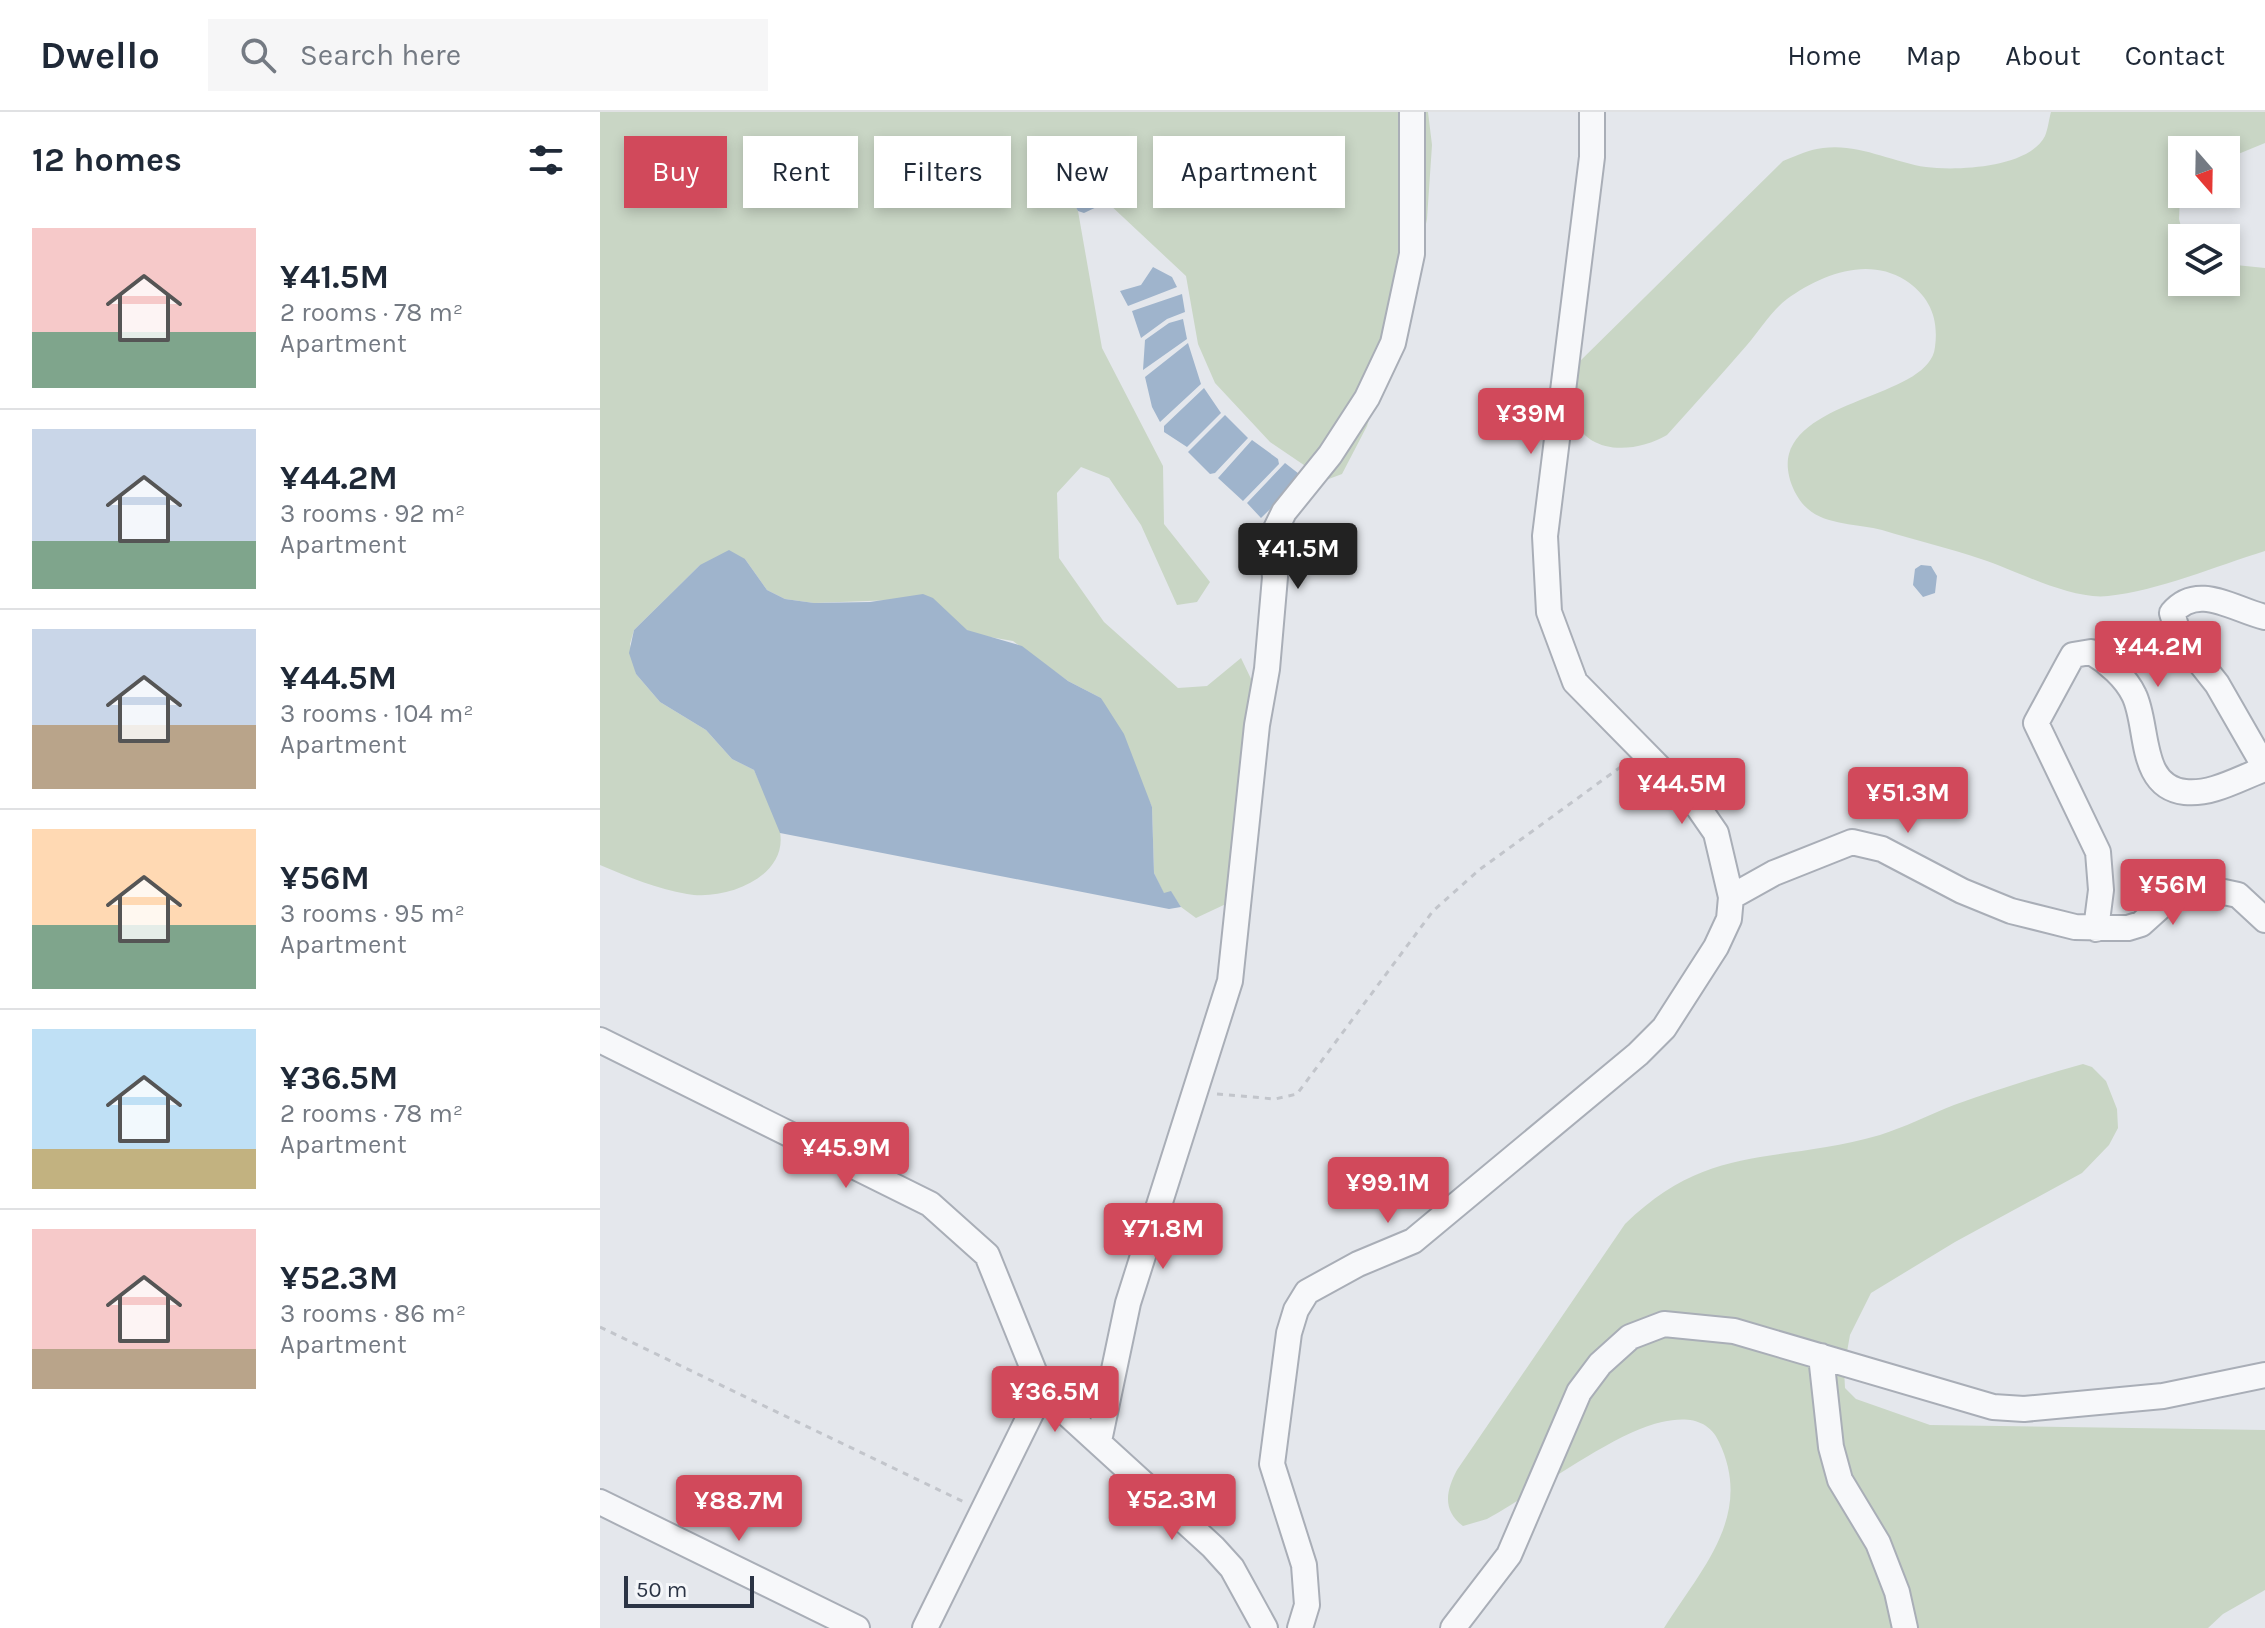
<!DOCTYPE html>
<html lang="en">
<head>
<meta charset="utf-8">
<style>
  body { margin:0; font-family:Karla,sans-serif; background:#f6f6f7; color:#1f2937; height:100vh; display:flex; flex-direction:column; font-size:30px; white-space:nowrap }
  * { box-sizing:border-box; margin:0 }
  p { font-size:26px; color:#747a83 }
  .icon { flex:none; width:44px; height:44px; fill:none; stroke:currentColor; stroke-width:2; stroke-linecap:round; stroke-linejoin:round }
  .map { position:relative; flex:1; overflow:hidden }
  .side { display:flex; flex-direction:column; background:#fff; width:600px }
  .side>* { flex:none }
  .hud { position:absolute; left:24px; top:24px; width:760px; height:72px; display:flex; gap:16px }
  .needle { width:52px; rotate:160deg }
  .tools { position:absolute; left:1568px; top:24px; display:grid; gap:16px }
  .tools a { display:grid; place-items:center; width:72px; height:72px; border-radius:0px; background:#fff; box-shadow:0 4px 12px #0003; font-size:40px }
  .scale { position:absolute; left:24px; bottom:20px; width:130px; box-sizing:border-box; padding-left:8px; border:4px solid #2b3445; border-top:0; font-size:22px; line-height:28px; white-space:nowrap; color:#2b3445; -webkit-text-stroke:6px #f4f6f9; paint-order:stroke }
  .price { position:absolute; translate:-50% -68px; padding:0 18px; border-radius:8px; background:#d1495b; color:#fff; font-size:26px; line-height:52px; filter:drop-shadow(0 2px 4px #0008) }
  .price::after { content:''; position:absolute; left:50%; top:48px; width:24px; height:18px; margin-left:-12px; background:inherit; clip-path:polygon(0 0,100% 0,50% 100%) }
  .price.current { background:#222; color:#fff }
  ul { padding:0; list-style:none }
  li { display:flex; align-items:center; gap:24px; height:200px; padding:0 32px }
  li+li { border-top:2px solid #e0e1e3 }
  li span { display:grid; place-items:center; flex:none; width:224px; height:160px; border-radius:0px; color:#555 }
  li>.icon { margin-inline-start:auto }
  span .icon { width:96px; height:96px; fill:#fffc; stroke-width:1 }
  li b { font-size:34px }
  h2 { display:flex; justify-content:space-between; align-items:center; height:96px; padding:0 32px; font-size:34px }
  .pill { padding:0 28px; border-radius:0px; background:#fff; box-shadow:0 4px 12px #0003; font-size:28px; line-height:72px }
  .pill.current { background:#d1495b; color:#fff }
  header { display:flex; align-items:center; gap:48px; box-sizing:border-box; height:112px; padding:0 40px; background:#fff; border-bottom:2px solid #e0e1e3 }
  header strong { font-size:38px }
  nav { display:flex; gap:44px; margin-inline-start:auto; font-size:28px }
  .search { width:560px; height:72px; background:#f6f6f7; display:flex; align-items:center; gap:20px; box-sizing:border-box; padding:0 28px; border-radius:0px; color:#747a83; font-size:30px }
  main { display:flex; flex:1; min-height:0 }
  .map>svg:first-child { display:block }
  .green { fill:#c9d6c5 }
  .water { fill:#9fb4cc }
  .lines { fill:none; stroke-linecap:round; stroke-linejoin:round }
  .minor-casing { stroke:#a9aeb7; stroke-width:28 }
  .path { stroke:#c2c5cb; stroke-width:3; stroke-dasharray:6 6; stroke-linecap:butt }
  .minor { stroke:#f7f8fa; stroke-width:24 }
</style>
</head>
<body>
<header>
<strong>Dwello</strong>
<div class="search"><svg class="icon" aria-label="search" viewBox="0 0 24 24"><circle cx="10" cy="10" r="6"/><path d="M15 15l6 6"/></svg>Search here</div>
<nav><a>Home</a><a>Map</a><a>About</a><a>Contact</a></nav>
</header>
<main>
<section class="side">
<h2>12 homes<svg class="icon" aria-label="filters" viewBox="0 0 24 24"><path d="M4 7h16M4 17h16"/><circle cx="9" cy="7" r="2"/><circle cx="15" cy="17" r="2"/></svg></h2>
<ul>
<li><span style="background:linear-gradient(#f6c9c9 65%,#7fa58c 0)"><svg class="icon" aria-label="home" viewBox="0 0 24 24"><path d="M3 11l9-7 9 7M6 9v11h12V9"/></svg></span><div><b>¥41.5M</b><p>2 rooms · 78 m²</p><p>Apartment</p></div></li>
<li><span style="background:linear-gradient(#c9d6e8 70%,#7fa58c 0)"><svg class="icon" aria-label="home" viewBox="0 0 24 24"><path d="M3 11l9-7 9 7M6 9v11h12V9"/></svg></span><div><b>¥44.2M</b><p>3 rooms · 92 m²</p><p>Apartment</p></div></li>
<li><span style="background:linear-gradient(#c9d6e8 60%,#b9a48a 0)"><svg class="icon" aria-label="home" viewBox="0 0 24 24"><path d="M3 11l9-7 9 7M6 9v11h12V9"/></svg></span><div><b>¥44.5M</b><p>3 rooms · 104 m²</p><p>Apartment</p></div></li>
<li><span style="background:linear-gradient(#ffd9b3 60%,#7fa58c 0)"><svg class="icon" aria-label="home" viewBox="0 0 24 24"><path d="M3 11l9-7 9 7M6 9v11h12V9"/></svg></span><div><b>¥56M</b><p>3 rooms · 95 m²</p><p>Apartment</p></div></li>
<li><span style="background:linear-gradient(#bfe0f5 75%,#c2b280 0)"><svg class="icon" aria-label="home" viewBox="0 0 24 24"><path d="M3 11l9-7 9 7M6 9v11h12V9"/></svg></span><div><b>¥36.5M</b><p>2 rooms · 78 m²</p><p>Apartment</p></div></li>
<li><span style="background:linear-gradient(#f6c9c9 75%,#b9a48a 0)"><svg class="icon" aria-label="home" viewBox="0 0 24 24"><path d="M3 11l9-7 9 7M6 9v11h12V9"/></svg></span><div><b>¥52.3M</b><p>3 rooms · 86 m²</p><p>Apartment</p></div></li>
</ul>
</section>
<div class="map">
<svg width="1665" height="1516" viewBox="0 0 1665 1516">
  <rect width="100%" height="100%" fill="#e4e7ec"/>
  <path class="green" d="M 0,0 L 828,0 L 832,33 L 827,107 L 800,242 L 781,269 L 767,314 L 742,362 L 726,368 L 670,330 L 615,271 L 598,232 L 586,164 L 508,91 L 525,81 L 526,74 L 475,38 L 452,28 L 446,43 L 478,99 L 502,236 L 563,354 L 564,412 L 610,470 L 597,490 L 577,493 L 541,413 L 509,366 L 481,355 L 457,381 L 459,446 L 504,510 L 578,576 L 607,574 L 641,546 L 653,571 L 628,791 L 596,806 L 581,795 L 571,780 L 564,782 L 554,761 L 552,695 L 501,586 L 468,569 L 413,529 L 378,523 L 294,488 L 214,491 L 185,487 L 167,478 L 145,447 L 100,453 L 34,518 L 30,532 L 36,562 L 60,590 L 106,618 L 132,647 L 154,658 C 162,677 176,700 180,720 C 188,766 124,789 87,782 C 57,777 29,765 0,753 Z
    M 1451,0 L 1665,0 L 1665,31 L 1626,47 L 1626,38 L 1582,38 L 1579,107 L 1584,126 L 1582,170 L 1626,170 L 1626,152 L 1665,156 L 1665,439 C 1616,454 1558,479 1508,484 C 1470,488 1418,459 1381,447 C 1349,436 1315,428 1282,418 C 1260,412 1225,413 1208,397 C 1194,385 1184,360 1189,342 C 1206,285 1330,284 1335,235 C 1339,205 1329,184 1305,168 C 1267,144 1220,163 1187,187 C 1172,198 1160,218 1147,233 C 1121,263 1094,293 1067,323 C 1036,341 986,345 972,302 C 967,285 973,268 977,252 L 1183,49 C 1196,44 1210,37 1223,36 C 1258,31 1292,50 1326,55 C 1356,59 1429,56 1445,24 C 1448,17 1449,7 1451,0 Z
    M 1483,952 L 1492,955 L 1506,969 L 1517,997 L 1518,1016 L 1509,1033 L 1482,1061 L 1355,1130 L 1271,1181 L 1250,1223 L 1244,1256 L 1245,1276 L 1256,1287 L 1330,1313 L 1665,1318 L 1665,1478 L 1623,1502 L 1608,1516 L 1064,1516 C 1102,1456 1154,1403 1119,1330 C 1108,1306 1085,1305 1062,1310 C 1014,1320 934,1381 887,1407 L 863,1414 C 842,1398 846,1379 857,1358 L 1025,1112 C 1110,1029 1177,1053 1280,1023 C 1305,1015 1329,1003 1354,993 C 1396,978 1439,964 1483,952 Z"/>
  <path class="water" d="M 460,31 L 520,67 L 526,74 L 526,81 L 484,101 L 478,99 L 446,43 L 449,35 Z
    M 553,155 L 572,165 L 577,175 L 528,194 L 520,179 L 541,173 Z
    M 582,182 L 585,200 L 567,207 L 541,226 L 532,199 Z
    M 583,207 L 587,227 L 543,258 L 545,228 L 569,211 Z
    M 588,231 L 601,272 L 560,310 L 552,295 L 545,265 Z
    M 604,276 L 621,301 L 587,335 L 564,320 L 564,314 Z
    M 625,303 L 648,326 L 615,361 L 610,362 L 588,340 Z
    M 652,328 L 678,347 L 679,352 L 643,389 L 618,366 Z
    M 685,351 L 703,365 L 661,406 L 647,391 Z
    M 129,438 L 145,447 L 167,478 L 185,487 L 214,491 L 270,490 L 323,482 L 333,486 L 367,518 L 422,534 L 468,569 L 501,586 L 524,622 L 552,695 L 554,761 L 564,781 L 571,779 L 581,795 L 569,797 L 180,721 L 154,658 L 132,647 L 106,618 L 60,590 L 36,562 L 29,541 L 34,518 L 100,453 Z
    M 1321,453 L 1331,454 L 1337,464 L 1335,481 L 1323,485 L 1313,473 L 1315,457 Z"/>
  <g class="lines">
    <g class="minor-casing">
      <path id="minor" d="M 1131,785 L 1174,761 L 1252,730 L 1282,737 L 1362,779 L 1411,799 L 1475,815 L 1528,816 L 1541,812 L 1571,785 L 1624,780 L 1638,783 L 1665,808
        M 1496,817 L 1501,778 L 1498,740 L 1436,611 L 1468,552 L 1473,543 L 1491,540 C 1508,550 1526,566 1534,583 C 1549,613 1538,675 1585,680 C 1611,683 1638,667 1662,658 L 1663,652 L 1617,572 L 1579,524 L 1572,501 C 1598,470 1634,498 1665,505
        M 0,928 L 330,1092 L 387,1143 L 442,1279 L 613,1435 L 632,1456 L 665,1516
        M 1221,1244 L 1231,1335 L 1240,1368 L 1278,1431 L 1297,1480 L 1305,1516
        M 499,1329 L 528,1191 L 630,869 L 657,613 L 667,557 L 675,465 L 671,427 L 684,400 L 730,343 L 767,286 L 793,231 L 812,142 L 812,0
        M 0,1390 L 257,1516
        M 325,1516 L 442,1279
        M 700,1516 L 707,1493 L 704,1453 L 672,1352 L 689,1221 L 696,1198 L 707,1180 L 758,1152 L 813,1129 L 1038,942 L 1064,916 L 1116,835 L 1129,807 L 1131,785 L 1116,721 L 1098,695 L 975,570 L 949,500 L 945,424 L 992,45 L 992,0
        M 853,1516 L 909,1443 L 979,1280 L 1000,1252 L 1030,1225 L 1064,1212 L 1134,1219 L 1393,1295 L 1424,1297 L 1563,1284 L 1665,1263"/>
    </g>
    <path class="path" d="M 617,982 L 675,987 L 697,982 L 833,799 L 879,758 L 1026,651
      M 0,1215 L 364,1390"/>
    <use href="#minor" class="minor"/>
  </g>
</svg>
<div class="tools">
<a><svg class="needle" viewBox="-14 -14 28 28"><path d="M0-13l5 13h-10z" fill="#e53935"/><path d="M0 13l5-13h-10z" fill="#747a83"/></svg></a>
<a><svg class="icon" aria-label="layers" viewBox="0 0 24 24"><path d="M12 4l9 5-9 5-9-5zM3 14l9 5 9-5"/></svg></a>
</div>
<div class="scale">50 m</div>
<b class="price" style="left:931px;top:344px">¥39M</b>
<b class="price current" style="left:698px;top:479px">¥41.5M</b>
<b class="price" style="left:1558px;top:577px">¥44.2M</b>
<b class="price" style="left:1082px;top:714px">¥44.5M</b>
<b class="price" style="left:1308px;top:723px">¥51.3M</b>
<b class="price" style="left:1573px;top:815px">¥56M</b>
<b class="price" style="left:246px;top:1078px">¥45.9M</b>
<b class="price" style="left:788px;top:1113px">¥99.1M</b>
<b class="price" style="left:563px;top:1159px">¥71.8M</b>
<b class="price" style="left:455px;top:1322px">¥36.5M</b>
<b class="price" style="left:572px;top:1430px">¥52.3M</b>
<b class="price" style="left:139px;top:1431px">¥88.7M</b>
<div class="hud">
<a class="pill current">Buy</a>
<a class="pill">Rent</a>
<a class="pill">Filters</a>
<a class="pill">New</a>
<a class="pill">Apartment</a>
</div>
</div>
</main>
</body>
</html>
